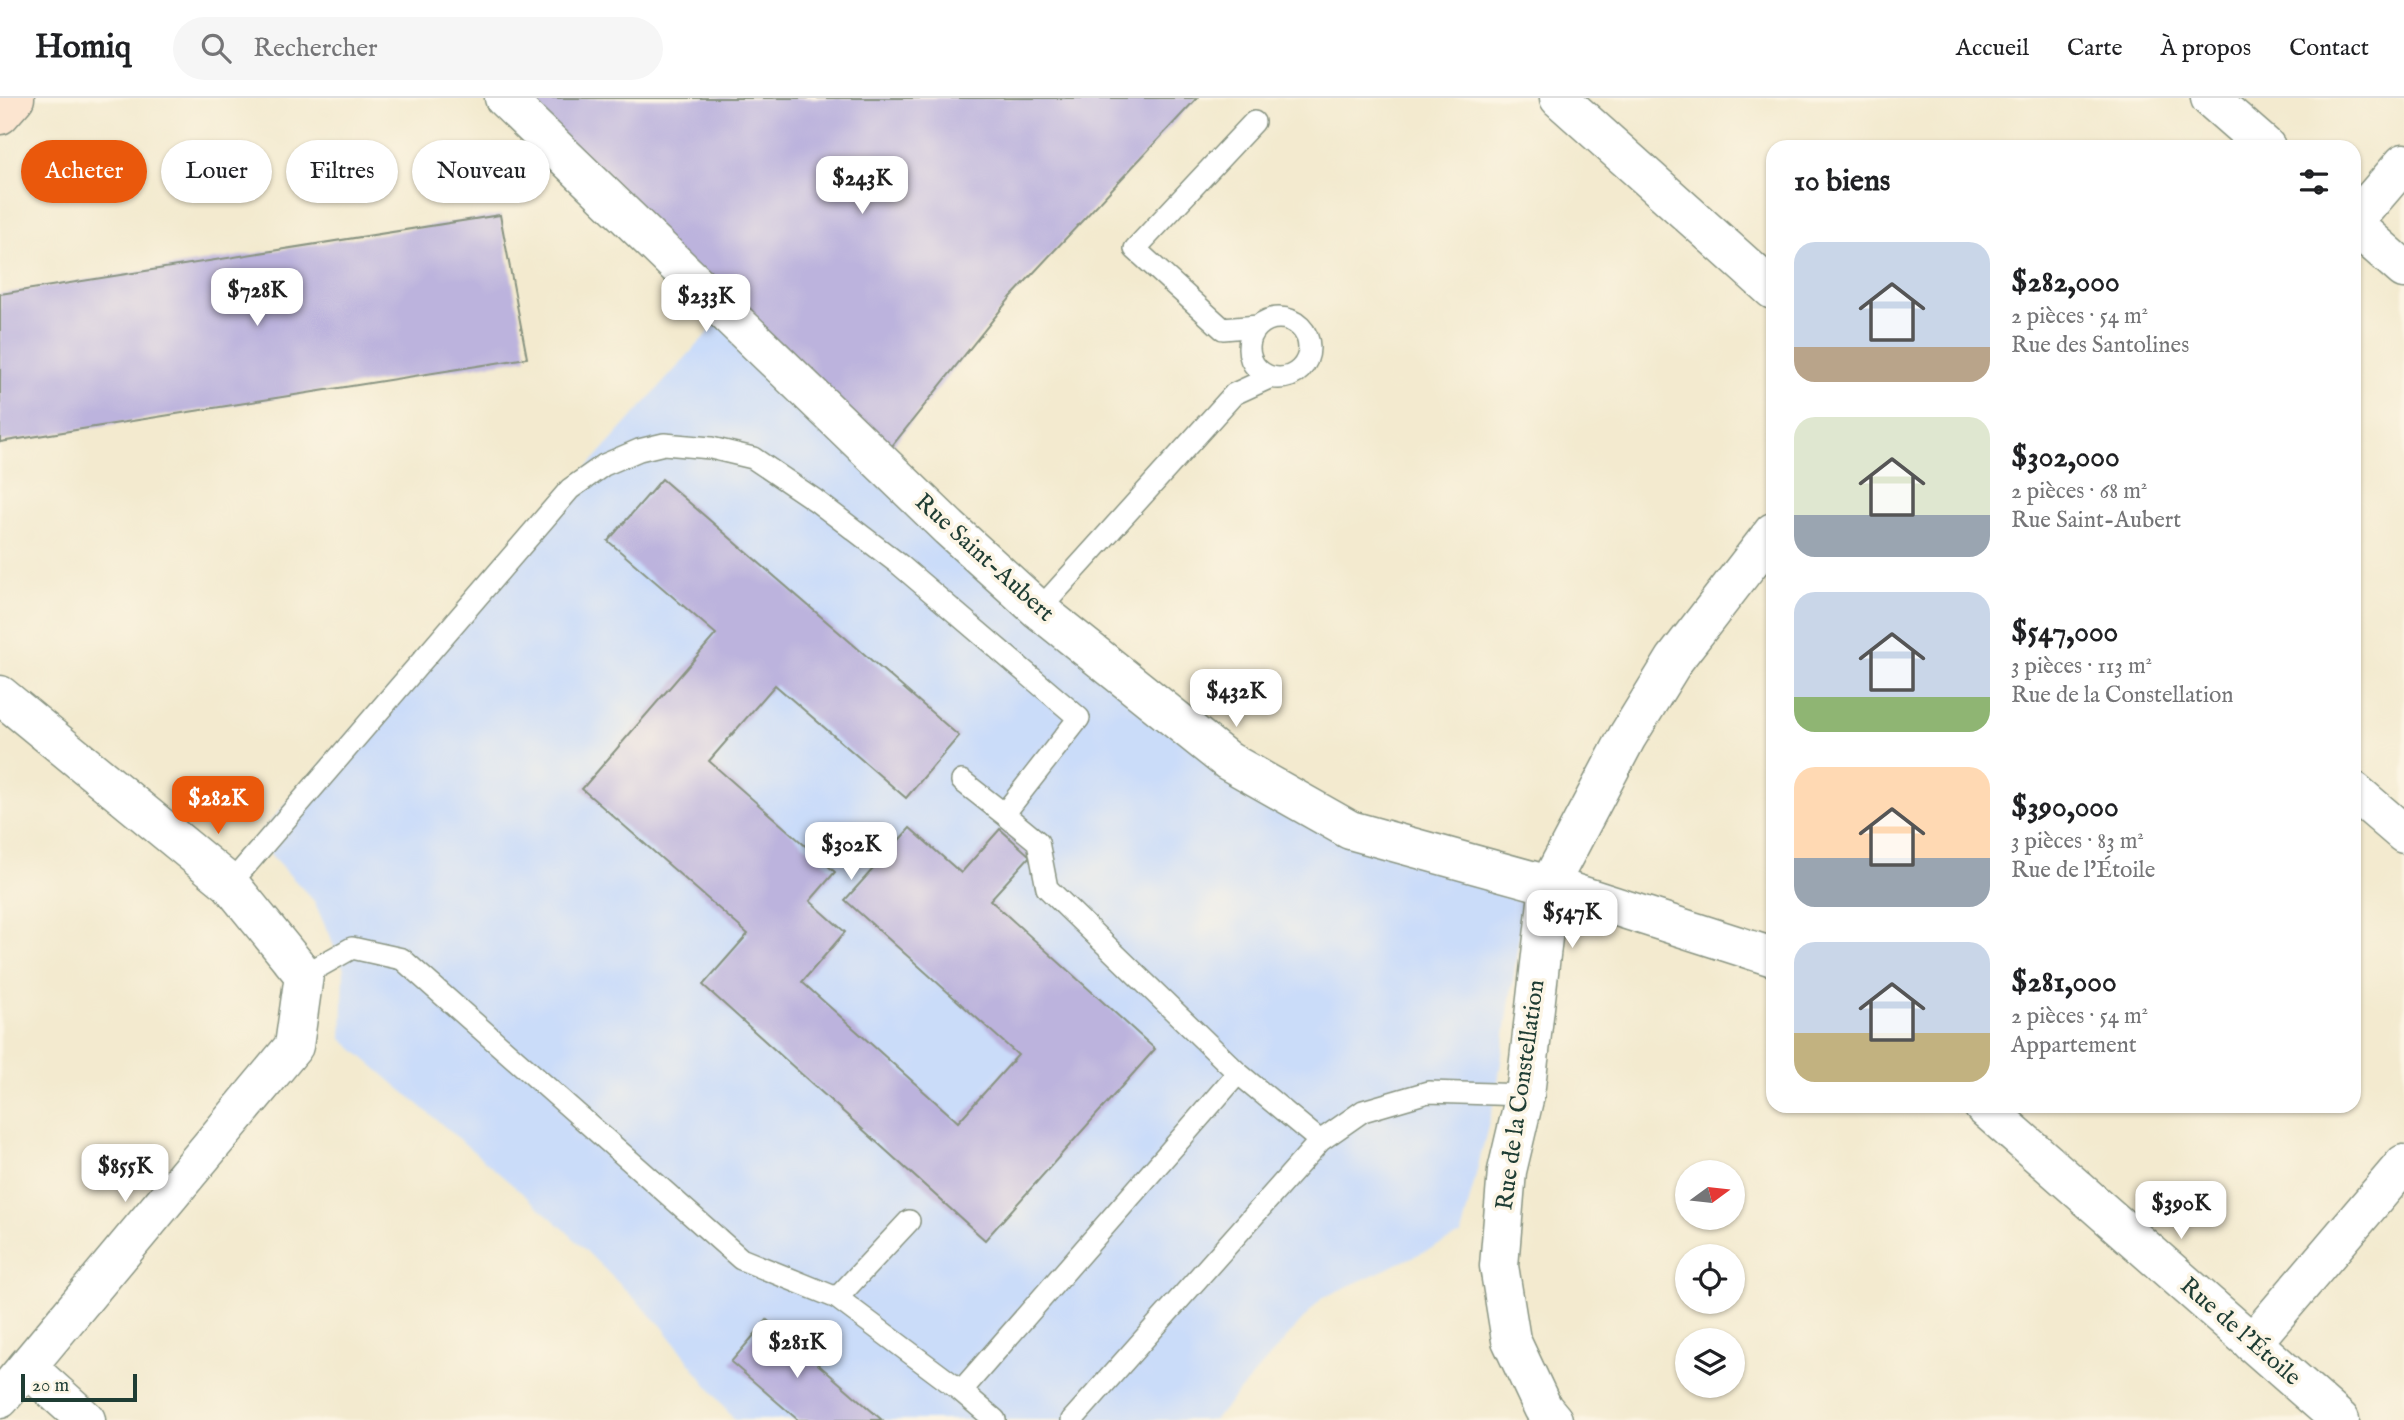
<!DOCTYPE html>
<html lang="fr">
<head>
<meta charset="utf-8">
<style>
  body { margin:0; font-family:"IM FELL English",serif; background:#f6f6f6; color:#202124; height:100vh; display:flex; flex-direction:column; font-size:26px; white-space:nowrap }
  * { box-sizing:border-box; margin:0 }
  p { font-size:23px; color:#757577 }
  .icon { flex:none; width:38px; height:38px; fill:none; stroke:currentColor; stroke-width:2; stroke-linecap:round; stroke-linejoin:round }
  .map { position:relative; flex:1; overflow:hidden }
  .details { position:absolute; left:1766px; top:42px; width:595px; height:973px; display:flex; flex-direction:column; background:#fff; border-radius:21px; box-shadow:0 2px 5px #0004 }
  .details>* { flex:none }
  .top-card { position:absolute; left:21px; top:42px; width:665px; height:63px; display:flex; gap:14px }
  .needle { width:46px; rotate:75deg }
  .tools { position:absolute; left:1675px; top:1062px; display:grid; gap:14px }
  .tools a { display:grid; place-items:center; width:70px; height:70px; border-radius:50%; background:#fff; box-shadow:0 2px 5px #0004; font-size:35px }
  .scale { position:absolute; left:21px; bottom:18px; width:116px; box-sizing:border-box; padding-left:7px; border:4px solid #1f3d34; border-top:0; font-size:19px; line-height:24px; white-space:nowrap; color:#1f3d34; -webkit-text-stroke:5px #fcf5e5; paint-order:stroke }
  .price { position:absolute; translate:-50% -60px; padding:0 16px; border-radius:14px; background:#fff; color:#222; font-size:23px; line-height:46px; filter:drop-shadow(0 2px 4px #0008) }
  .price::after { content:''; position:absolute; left:50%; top:42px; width:21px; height:16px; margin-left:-10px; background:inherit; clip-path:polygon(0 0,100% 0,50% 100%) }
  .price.on { background:#ea580c; color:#fff }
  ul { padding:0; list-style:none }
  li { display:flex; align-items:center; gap:21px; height:175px; padding:0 28px }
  li span { display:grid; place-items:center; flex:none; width:196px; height:140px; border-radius:21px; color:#555 }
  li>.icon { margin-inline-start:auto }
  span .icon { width:84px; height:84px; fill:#fffc; stroke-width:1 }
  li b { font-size:30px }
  h2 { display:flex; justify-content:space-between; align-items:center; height:84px; padding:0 28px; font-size:30px }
  .chip { padding:0 24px; border-radius:32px; background:#fff; box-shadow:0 2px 5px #0004; font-size:24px; line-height:63px }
  .chip.on { background:#ea580c; color:#fff }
  header { display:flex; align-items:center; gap:42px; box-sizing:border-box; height:98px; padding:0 35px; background:#fff; border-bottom:2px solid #e0e0e0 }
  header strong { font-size:33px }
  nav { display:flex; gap:38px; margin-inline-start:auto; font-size:24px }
  .search { width:490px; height:63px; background:#f6f6f6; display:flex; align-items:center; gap:18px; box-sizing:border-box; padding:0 24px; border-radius:38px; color:#757577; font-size:26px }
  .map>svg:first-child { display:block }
  .built { fill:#cadcf9 }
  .building { fill:#bcb3dd }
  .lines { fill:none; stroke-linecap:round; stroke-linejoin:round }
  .lane-casing { stroke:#899482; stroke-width:24 }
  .street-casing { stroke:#899482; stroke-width:41 }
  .secondary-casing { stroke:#899482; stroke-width:41 }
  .lane { stroke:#fff; stroke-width:21 }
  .street { stroke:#fff; stroke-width:38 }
  .secondary { stroke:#fce5d0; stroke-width:38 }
  .labels { text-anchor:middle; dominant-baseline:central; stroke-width:7; stroke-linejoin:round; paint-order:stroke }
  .street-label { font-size:24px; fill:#1f3d34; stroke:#fcf5e5 }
</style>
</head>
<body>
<header>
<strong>Homiq</strong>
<div class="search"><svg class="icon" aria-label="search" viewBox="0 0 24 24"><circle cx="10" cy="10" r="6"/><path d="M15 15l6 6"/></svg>Rechercher</div>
<nav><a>Accueil</a><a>Carte</a><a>À propos</a><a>Contact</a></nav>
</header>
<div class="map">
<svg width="2404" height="1322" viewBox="0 0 2404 1322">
  <rect width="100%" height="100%" fill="#fcf5e5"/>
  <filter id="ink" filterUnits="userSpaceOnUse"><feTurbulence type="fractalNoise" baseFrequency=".0143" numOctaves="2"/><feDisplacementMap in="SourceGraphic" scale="14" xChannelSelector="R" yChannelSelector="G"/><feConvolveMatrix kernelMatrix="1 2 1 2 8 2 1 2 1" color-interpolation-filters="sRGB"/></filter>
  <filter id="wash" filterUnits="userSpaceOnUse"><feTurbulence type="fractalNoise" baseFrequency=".00686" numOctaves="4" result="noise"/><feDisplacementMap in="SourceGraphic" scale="28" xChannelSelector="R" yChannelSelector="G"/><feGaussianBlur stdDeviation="1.57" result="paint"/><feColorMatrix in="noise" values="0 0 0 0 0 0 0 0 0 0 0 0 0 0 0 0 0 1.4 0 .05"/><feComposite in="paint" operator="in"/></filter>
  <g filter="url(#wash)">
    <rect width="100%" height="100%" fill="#f3eacf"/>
    <path class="built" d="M 731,209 L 884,358 L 1324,730 L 1524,805 L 1497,992 L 1461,1137 L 1322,1200 L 1214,1322 L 734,1322 L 662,1228 L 564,1131 L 342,941 L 344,871 L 314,803 L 255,740 Z"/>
    <g id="blocks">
      <path class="building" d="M 515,0 L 1197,0 L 1011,199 L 884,358 Z
        M 500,117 L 527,260 L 0,344 L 0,196 Z
        M 662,381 L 959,638 L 906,700 L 775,587 L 709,663 L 835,774 L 810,803 L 845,834 L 802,884 L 958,1024 L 1018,957 L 845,802 L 910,730 L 961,775 L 1000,731 L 1030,758 L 990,802 L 1155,951 L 985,1142 L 703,887 L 748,836 L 582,691 L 716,536 L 608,443 Z
        M 767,1222 L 882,1322 L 798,1322 L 731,1264 Z"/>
    </g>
  </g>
  <g filter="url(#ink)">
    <use href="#blocks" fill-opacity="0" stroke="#899482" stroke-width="2"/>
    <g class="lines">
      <g class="lane-casing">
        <path id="lane" d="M 1254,24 L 1135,151 L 1223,231 L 1258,228
          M1249 250a30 30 0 1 1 60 0a30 30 0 1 1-60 0Z
          M 1039,512 L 1234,296 L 1271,279
          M 962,683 L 1004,716
          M 230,786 L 570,391 L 604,367 L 639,352 L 664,346 L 711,350 L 753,360 L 815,402 L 900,467 L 1079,620 L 1004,716 L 1038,744 L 1047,790 L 1238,975 L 1320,1043
          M 304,877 L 352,850 L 402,861 L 741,1161 L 837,1200 L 961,1293
          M 837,1200 L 909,1123
          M 995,1322 L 961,1293 L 1238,975
          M 1072,1322 L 1320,1043 L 1363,1013 L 1428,994 L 1525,997"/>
      </g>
      <g class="street-casing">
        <path id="street" d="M 504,0 L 949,430 L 1039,512 L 1228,663 L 1350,732 L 1549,787 L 1773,859
          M 1559,0 L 1773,192
          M 2210,0 L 2266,49
          M 2354,123 L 2404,65
          M 2354,127 L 2404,171
          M 0,597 L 230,786 L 304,877 L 294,948 L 0,1301
          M 2354,693 L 2404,736
          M 1983,1008 L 2340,1322
          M 2252,1245 L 2404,1066
          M 28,1270 L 86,1322
          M 1553,1322 L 1543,1310 L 1511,1242 L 1499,1168 L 1507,1073 L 1525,997 L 1549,787 L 1627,639 L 1675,561 L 1773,434"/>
      </g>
      <g class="secondary-casing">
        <path id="secondary" d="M 0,17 L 15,0"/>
      </g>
      <use href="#lane" class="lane"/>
      <use href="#street" class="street"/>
      <use href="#secondary" class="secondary"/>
    </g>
  </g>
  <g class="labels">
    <g class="street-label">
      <text transform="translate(984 460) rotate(42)">Rue Saint-Aubert</text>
      <text transform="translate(1521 997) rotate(-82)">Rue de la Constellation</text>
      <text transform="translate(2240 1234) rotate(41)">Rue de l'Étoile</text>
    </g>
  </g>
</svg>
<div class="tools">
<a><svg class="needle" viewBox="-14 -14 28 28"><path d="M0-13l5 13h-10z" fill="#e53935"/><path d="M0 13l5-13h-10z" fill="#757577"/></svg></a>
<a><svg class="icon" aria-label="locate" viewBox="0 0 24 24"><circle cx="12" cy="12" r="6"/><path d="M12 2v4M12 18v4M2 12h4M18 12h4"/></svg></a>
<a><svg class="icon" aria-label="layers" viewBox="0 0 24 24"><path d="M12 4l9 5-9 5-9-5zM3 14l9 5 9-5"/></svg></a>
</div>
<div class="scale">20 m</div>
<b class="price" style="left:862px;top:118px">$243K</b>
<b class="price" style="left:257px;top:230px">$728K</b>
<b class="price" style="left:706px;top:236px">$233K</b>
<b class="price" style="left:1236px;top:631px">$432K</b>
<b class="price on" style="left:218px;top:738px">$282K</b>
<b class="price" style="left:851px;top:784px">$302K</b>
<b class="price" style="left:1572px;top:852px">$547K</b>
<b class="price" style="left:125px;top:1106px">$855K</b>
<b class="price" style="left:2181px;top:1143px">$390K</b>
<b class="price" style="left:797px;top:1282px">$281K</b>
<div class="top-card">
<a class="chip on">Acheter</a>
<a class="chip">Louer</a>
<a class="chip">Filtres</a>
<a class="chip">Nouveau</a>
</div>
<section class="details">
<h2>10 biens<svg class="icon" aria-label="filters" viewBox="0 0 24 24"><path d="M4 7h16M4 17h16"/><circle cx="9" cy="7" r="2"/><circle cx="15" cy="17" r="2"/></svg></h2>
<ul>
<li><span style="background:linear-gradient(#c9d6e8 75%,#b9a48a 0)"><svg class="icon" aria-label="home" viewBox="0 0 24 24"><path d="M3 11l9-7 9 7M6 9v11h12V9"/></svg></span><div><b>$282,000</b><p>2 pièces · 54 m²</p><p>Rue des Santolines</p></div></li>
<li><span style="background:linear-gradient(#dfe7d0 70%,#9aa5b1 0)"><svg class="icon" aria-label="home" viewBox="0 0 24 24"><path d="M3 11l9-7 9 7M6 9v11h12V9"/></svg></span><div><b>$302,000</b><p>2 pièces · 68 m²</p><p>Rue Saint-Aubert</p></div></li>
<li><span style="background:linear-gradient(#c9d6e8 75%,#8fb573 0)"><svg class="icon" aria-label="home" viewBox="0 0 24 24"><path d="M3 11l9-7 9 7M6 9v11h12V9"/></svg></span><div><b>$547,000</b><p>3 pièces · 113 m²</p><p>Rue de la Constellation</p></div></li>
<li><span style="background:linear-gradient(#ffd9b3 65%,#9aa5b1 0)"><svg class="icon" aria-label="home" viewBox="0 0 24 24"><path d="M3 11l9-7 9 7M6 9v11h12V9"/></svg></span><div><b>$390,000</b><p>3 pièces · 83 m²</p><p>Rue de l'Étoile</p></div></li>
<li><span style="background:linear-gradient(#c9d6e8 65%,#c2b280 0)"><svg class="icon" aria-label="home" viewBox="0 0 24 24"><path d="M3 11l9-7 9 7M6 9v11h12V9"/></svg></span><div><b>$281,000</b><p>2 pièces · 54 m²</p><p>Appartement</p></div></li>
</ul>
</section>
</div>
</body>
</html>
